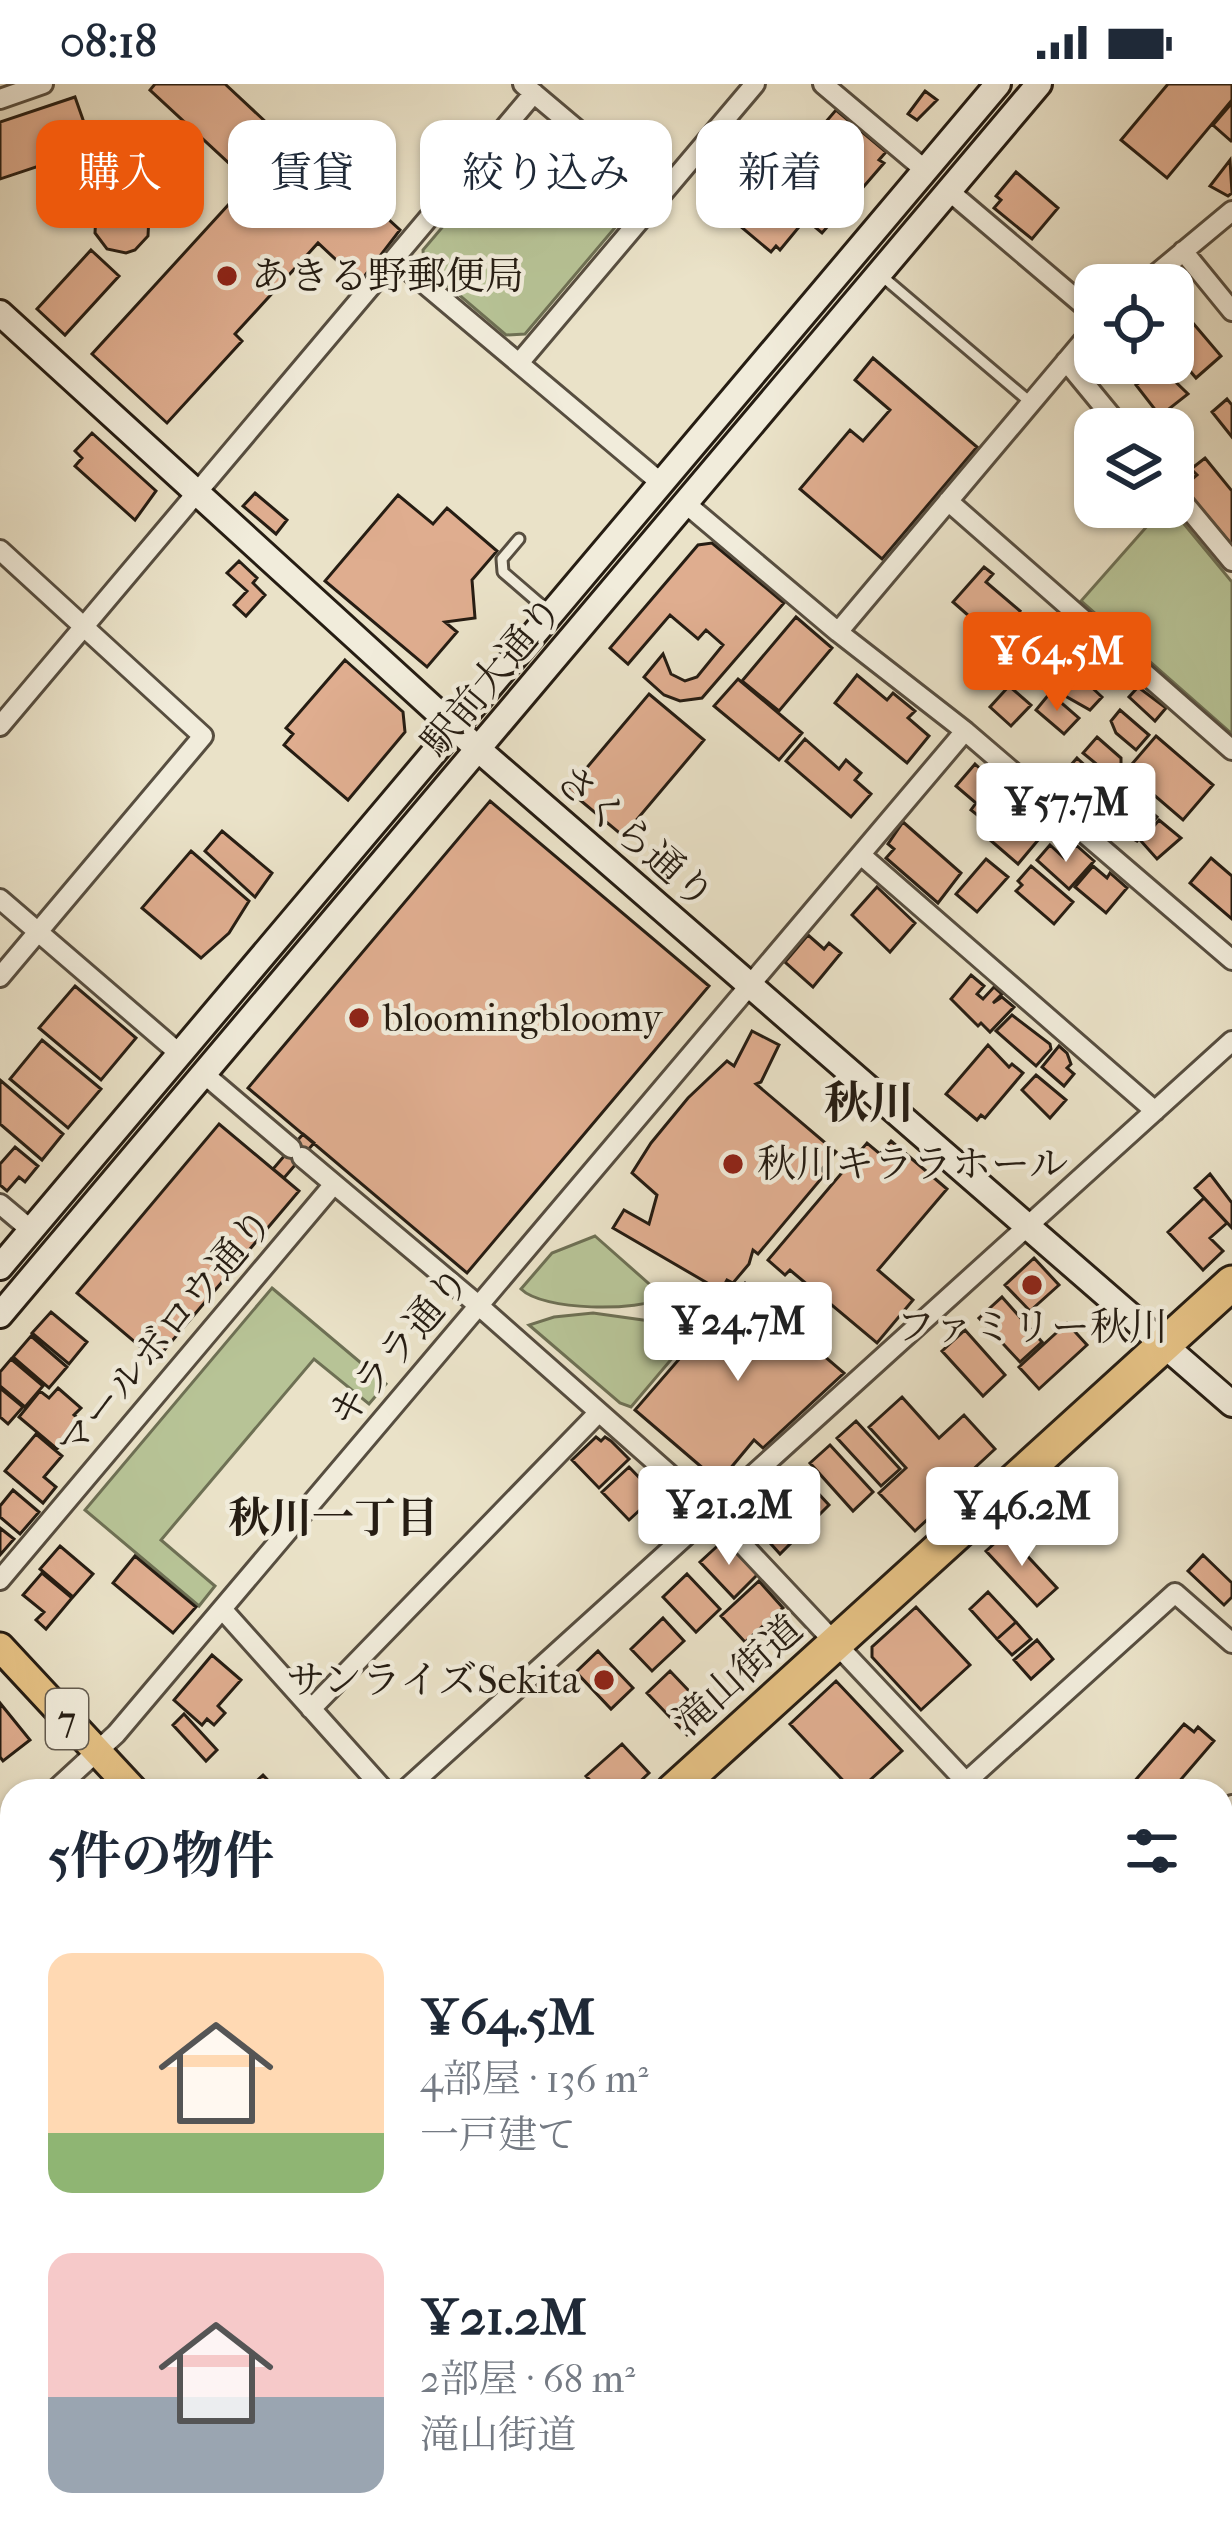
<!DOCTYPE html>
<html lang="ja">
<head>
<meta charset="utf-8">
<style>
  body { margin:0; font-family:"IM FELL French Canon","Noto Serif JP",serif; background:#f2f2f3; color:#1f2937; height:100vh; display:flex; flex-direction:column; font-size:45px; white-space:nowrap }
  * { box-sizing:border-box; margin:0 }
  p { font-size:39px; color:#747a83 }
  .icon { flex:none; width:66px; height:66px; fill:none; stroke:currentColor; stroke-width:2; stroke-linecap:round; stroke-linejoin:round }
  .map { position:relative; flex:1; overflow:hidden }
  .drawer { position:absolute; left:0px; top:1695px; width:1233px; height:768px; display:flex; flex-direction:column; background:#fff; border-radius:36px 36px 0 0; box-shadow:0 3px 9px #0004 }
  .drawer>* { flex:none }
  .banner { position:absolute; left:36px; top:36px; width:1161px; height:108px; display:flex; gap:24px }
  .fabs { position:absolute; left:1074px; top:180px; display:grid; gap:24px }
  .fabs a { display:grid; place-items:center; width:120px; height:120px; border-radius:24px; background:#fff; box-shadow:0 3px 9px #0004; font-size:60px }
  .price { position:absolute; translate:-50% -102px; padding:0 27px; border-radius:12px; background:#fff; color:#222; font-size:39px; line-height:78px; filter:drop-shadow(0 3px 6px #0008) }
  .price::after { content:''; position:absolute; left:50%; top:72px; width:36px; height:27px; margin-left:-18px; background:inherit; clip-path:polygon(0 0,100% 0,50% 100%) }
  .price.on { background:#ea580c; color:#fff }
  ul { padding:0; list-style:none }
  li { display:flex; align-items:center; gap:36px; height:300px; padding:0 48px }
  li span { display:grid; place-items:center; flex:none; width:336px; height:240px; border-radius:24px; color:#555 }
  li>.icon { margin-inline-start:auto }
  span .icon { width:144px; height:144px; fill:#fffc; stroke-width:1 }
  li b { font-size:51px }
  h2 { display:flex; justify-content:space-between; align-items:center; height:144px; padding:0 48px; font-size:51px }
  .pill { padding:0 42px; border-radius:24px; background:#fff; box-shadow:0 3px 9px #0004; font-size:42px; line-height:108px }
  .pill.on { background:#ea580c; color:#fff }
  .status { display:flex; justify-content:space-between; align-items:center; height:84px; padding:0 60px; background:#fff; direction:ltr }
  .status svg { height:33px; fill:currentColor }
  .map>svg:first-child { display:block }
  .green { fill:#b7c396; stroke:#6e7054; stroke-width:3 }
  .building { fill:#dfad8f; stroke:#261d13; stroke-width:3 }
  .lines { fill:none; stroke-linecap:round; stroke-linejoin:round }
  .lane-casing { stroke:#574e40; stroke-width:15 }
  .street-casing { stroke:#574e40; stroke-width:24 }
  .secondary-casing { stroke:#261d13; stroke-width:30 }
  .primary-casing { stroke:#261d13; stroke-width:33 }
  .highway-casing { stroke:#261d13; stroke-width:39 }
  .lane { stroke:#f1ecdb; stroke-width:9 }
  .street { stroke:#f1ecdb; stroke-width:18 }
  .secondary { stroke:#f1ecdb; stroke-width:24 }
  .primary { stroke:#e5c184; stroke-width:27 }
  .highway { stroke:#e5c184; stroke-width:33 }
  .rail-casing { stroke:#261d13; stroke-width:12 }
  .rail { stroke:#f1ecdb; stroke-width:8; stroke-dasharray:22; stroke-linecap:butt }
  .poi-dot { fill:#8f2418; stroke:#f1ecdb; stroke-width:4.5 }
  .labels { text-anchor:middle; dominant-baseline:central; stroke-width:9; stroke-linejoin:round; paint-order:stroke }
  .shield { fill:#f1ecdb; stroke:#635b4f; stroke-width:3 }
  .shield-label { font-size:36px; font-weight:bold; fill:#261d13 }
  .poi-label { font-size:39px; fill:#261d13; stroke:#f1ecdb; text-anchor:start }
  .street-label { font-size:39px; fill:#261d13; stroke:#f1ecdb }
  .neighbourhood-label { font-size:42px; font-weight:bold; fill:#261d13; stroke:#f1ecdb }
  .quarter-label { font-size:45px; font-weight:bold; fill:#261d13; stroke:#f1ecdb }
</style>
</head>
<body>
<div class="status"><b>08:18</b><svg viewBox="0 0 49 12"><path d="M0 12V9h3v3zM5 12V6h3v6zM10 12V3h3v9zM15 12V0h3v12zM26 1h20v11H26zM47 4h2v5h-2z"/></svg></div>
<div class="map">
<svg width="1232" height="2463" viewBox="0 0 1232 2463">
  <rect width="100%" height="100%" fill="#eae2c8"/>
  <filter id="stains"><feTurbulence type="fractalNoise" baseFrequency=".00167" numOctaves="4"/><feColorMatrix values="0 0 0 0 .2 0 0 0 0 .09 0 0 0 0 .02 0 0 0 .5 -.17"/></filter>
  <radialGradient id="worn" r=".72"><stop offset=".6" stop-color="#630" stop-opacity="0"/><stop offset="1" stop-color="#630" stop-opacity=".3"/></radialGradient>
  <path class="green" d="M 545,38 L 625,106 L 629,127 L 525,250 L 506,251 L 424,181 L 423,166 L 530,40 Z
    M 1164,423 L 1170,423 L 1232,498 L 1232,650 L 1081,517 Z
    M 595,1152 L 664,1213 L 665,1213 C 638,1228 543,1227 521,1205 L 552,1169 Z
    M 272,1204 L 386,1300 L 369,1320 L 314,1275 L 161,1456 L 215,1502 L 199,1522 L 85,1426 Z
    M 593,1229 L 650,1237 L 691,1252 L 631,1323 L 620,1319 L 529,1241 L 554,1233 Z
    M 1221,2142 L 1232,2151 L 1232,2356 L 1221,2346 Z"/>
  <path class="building" d="M 155,0 L 225,0 L 268,40 L 231,81 L 150,6 Z
    M 1168,0 L 1232,0 L 1232,16 L 1167,94 L 1121,56 Z
    M 925,7 L 937,16 L 917,36 L 908,30 Z
    M 75,13 L 93,64 L 0,95 L 0,38 Z
    M 1232,19 L 1232,56 L 1231,57 L 1213,41 Z
    M 836,26 L 886,68 L 879,76 L 884,79 L 853,115 L 799,69 Z
    M 294,49 L 400,146 L 360,198 L 318,159 L 235,250 L 242,257 L 167,339 L 92,270 Z
    M 167,60 L 186,64 L 193,71 L 199,90 L 196,99 L 191,107 L 174,116 L 153,110 L 142,121 L 149,132 L 148,152 L 135,166 L 126,169 L 107,165 L 95,149 L 96,130 L 109,116 L 118,113 L 139,119 L 150,107 L 143,97 L 144,77 L 157,63 Z
    M 1230,76 L 1232,109 L 1228,112 L 1210,102 Z
    M 1016,88 L 1058,124 L 1032,155 L 994,124 L 1001,116 L 996,112 Z
    M 798,101 L 836,133 L 822,149 L 785,118 Z
    M 751,103 L 799,143 L 780,166 L 776,162 L 771,168 L 727,131 Z
    M 91,166 L 119,192 L 65,251 L 37,225 Z
    M 1173,205 L 1186,220 L 1181,225 L 1221,272 L 1196,294 L 1173,267 Z
    M 873,274 L 977,363 L 882,475 L 800,405 L 850,346 L 863,357 L 890,326 L 855,296 Z
    M 1117,279 L 1116,279 L 1159,279 L 1136,299 Z
    M 1160,283 L 1188,310 L 1160,332 L 1136,301 Z
    M 1227,315 L 1232,321 L 1232,353 L 1212,328 Z
    M 92,349 L 156,407 L 135,436 L 75,382 L 82,374 L 75,367 Z
    M 1205,374 L 1232,407 L 1232,461 L 1183,403 L 1197,391 L 1191,385 Z
    M 255,409 L 287,436 L 276,450 L 243,422 Z
    M 398,411 L 433,440 L 447,424 L 497,467 L 472,496 L 475,534 L 445,538 L 457,548 L 427,583 L 325,497 Z
    M 712,459 L 784,519 L 702,614 L 680,617 L 664,611 L 644,593 L 663,570 L 671,590 L 685,597 L 697,593 L 723,561 L 706,546 L 698,555 L 670,531 L 628,580 L 610,564 L 698,461 Z
    M 239,477 L 257,494 L 253,499 L 265,511 L 246,532 L 234,521 L 247,507 L 227,489 Z
    M 984,483 L 993,490 L 986,498 L 1020,527 L 995,555 L 953,518 Z
    M 796,533 L 832,564 L 779,627 L 742,597 Z
    M 1027,534 L 1040,545 L 1044,541 L 1050,546 L 1046,550 L 1054,557 L 1058,553 L 1064,557 L 1060,562 L 1070,570 L 1043,602 L 1000,565 Z
    M 1089,561 L 1120,584 L 1106,601 L 1077,575 Z
    M 345,576 L 403,628 L 405,648 L 348,716 L 284,661 L 293,650 L 286,644 Z
    M 1071,584 L 1102,613 L 1090,626 L 1053,605 Z
    M 857,591 L 887,616 L 893,609 L 915,627 L 908,634 L 929,652 L 907,679 L 835,619 Z
    M 738,595 L 802,649 L 779,676 L 714,622 Z
    M 1009,602 L 1031,621 L 1011,642 L 990,623 Z
    M 1138,603 L 1166,624 L 1155,637 L 1129,613 Z
    M 1050,609 L 1079,634 L 1064,650 L 1036,626 Z
    M 649,610 L 704,656 L 623,752 L 568,706 Z
    M 1120,626 L 1149,651 L 1136,666 L 1116,649 L 1111,637 Z
    M 1156,652 L 1213,701 L 1183,736 L 1126,687 Z
    M 1097,653 L 1121,674 L 1121,680 L 1111,692 L 1083,669 Z
    M 805,655 L 839,685 L 846,676 L 861,689 L 855,696 L 871,710 L 851,733 L 786,677 Z
    M 1077,674 L 1105,700 L 1085,715 L 1075,706 L 1070,711 L 1056,698 Z
    M 975,680 L 986,690 L 989,686 L 1013,706 L 986,738 L 971,726 L 976,719 L 956,702 Z
    M 1116,700 L 1135,717 L 1107,742 L 1091,727 Z
    M 490,717 L 709,902 L 467,1189 L 248,1004 Z
    M 1138,717 L 1157,733 L 1137,757 L 1116,745 Z
    M 1011,729 L 1038,748 L 1035,752 L 1039,755 L 1018,780 L 989,755 Z
    M 1159,736 L 1181,754 L 1157,775 L 1141,757 Z
    M 903,738 L 961,789 L 938,819 L 886,774 L 894,765 L 888,760 Z
    M 222,747 L 272,789 L 255,813 L 205,767 Z
    M 1050,761 L 1064,774 L 1076,761 L 1094,777 L 1069,805 L 1037,776 Z
    M 191,767 L 249,817 L 229,849 L 201,874 L 142,824 Z
    M 1211,774 L 1232,792 L 1232,835 L 1190,799 Z
    M 986,775 L 1008,793 L 977,828 L 956,810 Z
    M 1031,782 L 1073,818 L 1054,840 L 1016,807 L 1022,801 L 1018,797 Z
    M 1093,782 L 1107,794 L 1110,789 L 1127,804 L 1106,829 L 1075,803 Z
    M 877,803 L 915,839 L 890,868 L 852,831 Z
    M 808,851 L 824,865 L 829,859 L 841,869 L 813,903 L 785,878 Z
    M 971,891 L 984,902 L 977,910 L 983,915 L 994,903 L 1002,910 L 993,919 L 1002,913 L 1014,923 L 990,948 L 981,939 L 978,942 L 951,915 Z
    M 75,902 L 136,954 L 101,996 L 39,944 Z
    M 1012,931 L 1050,960 L 1051,965 L 1036,982 L 996,947 Z
    M 752,947 L 779,961 L 761,998 L 756,1000 L 836,1068 L 821,1086 L 826,1089 L 758,1170 L 753,1166 L 749,1180 L 733,1199 L 727,1196 L 721,1207 L 613,1144 L 624,1126 L 649,1140 L 657,1111 L 632,1089 L 651,1059 L 688,1014 L 727,977 L 734,982 Z
    M 42,956 L 101,1005 L 68,1044 L 10,995 Z
    M 988,961 L 1009,983 L 1012,980 L 1023,989 L 985,1034 L 981,1031 L 977,1036 L 946,1010 Z
    M 1059,962 L 1067,969 L 1071,980 L 1067,984 L 1074,990 L 1064,1002 L 1042,983 Z
    M 1036,991 L 1066,1016 L 1050,1034 L 1022,1006 Z
    M 0,996 L 63,1050 L 42,1076 L 0,1040 Z
    M 219,1040 L 299,1107 L 156,1276 L 77,1209 Z
    M 303,1050 L 314,1059 L 284,1094 L 273,1085 Z
    M 891,1057 L 947,1105 L 878,1186 L 913,1216 L 877,1259 L 790,1186 L 785,1191 L 768,1176 L 867,1059 L 880,1070 Z
    M 15,1063 L 38,1082 L 25,1098 L 19,1093 L 7,1107 L 0,1101 L 0,1080 Z
    M 1210,1090 L 1232,1119 L 1232,1144 L 1195,1104 Z
    M 1204,1114 L 1227,1139 L 1210,1154 L 1223,1167 L 1203,1186 L 1168,1148 Z
    M 1034,1174 L 1059,1201 L 1030,1227 L 1005,1201 Z
    M 745,1199 L 827,1269 L 824,1272 L 844,1289 L 763,1364 L 754,1356 L 719,1398 L 635,1326 Z
    M 1002,1213 L 1042,1258 L 1020,1278 L 979,1234 Z
    M 51,1228 L 87,1258 L 69,1280 L 32,1249 Z
    M 1067,1239 L 1087,1261 L 1039,1305 L 1019,1283 Z
    M 965,1246 L 1005,1291 L 983,1312 L 942,1267 Z
    M 31,1252 L 67,1283 L 49,1304 L 13,1273 Z
    M 11,1275 L 43,1302 L 25,1323 L 0,1302 L 0,1288 Z
    M 0,1304 L 23,1323 L 8,1340 L 0,1333 Z
    M 58,1304 L 81,1324 L 74,1331 L 81,1337 L 57,1365 L 19,1333 L 40,1307 L 49,1314 Z
    M 902,1313 L 939,1354 L 964,1331 L 995,1365 L 966,1392 L 969,1397 L 915,1447 L 879,1409 L 906,1384 L 869,1343 Z
    M 856,1337 L 900,1385 L 881,1402 L 837,1354 Z
    M 36,1350 L 62,1372 L 44,1393 L 56,1403 L 43,1419 L 5,1387 Z
    M 596,1353 L 601,1357 L 605,1353 L 611,1357 L 629,1375 L 599,1404 L 572,1376 Z
    M 830,1361 L 873,1408 L 853,1427 L 810,1379 Z
    M 629,1383 L 656,1411 L 629,1436 L 602,1408 Z
    M 804,1394 L 829,1421 L 780,1470 L 753,1440 Z
    M 13,1406 L 39,1428 L 20,1450 L 0,1433 L 0,1422 Z
    M 666,1408 L 690,1433 L 666,1455 L 643,1431 Z
    M 0,1444 L 14,1455 L 0,1471 Z
    M 1006,1449 L 1057,1504 L 1037,1522 L 986,1467 Z
    M 725,1455 L 758,1490 L 734,1514 L 700,1478 Z
    M 60,1462 L 93,1490 L 73,1513 L 40,1485 Z
    M 1203,1471 L 1232,1499 L 1232,1513 L 1224,1521 L 1188,1487 Z
    M 135,1472 L 196,1523 L 173,1549 L 113,1499 Z
    M 42,1489 L 72,1514 L 46,1545 L 36,1536 L 44,1528 L 23,1511 Z
    M 687,1490 L 720,1525 L 696,1548 L 663,1513 Z
    M 759,1497 L 783,1524 L 745,1558 L 721,1532 Z
    M 988,1508 L 1016,1538 L 997,1555 L 970,1525 Z
    M 916,1523 L 970,1581 L 921,1626 L 872,1573 L 872,1563 Z
    M 663,1534 L 684,1557 L 652,1587 L 631,1565 Z
    M 1016,1538 L 1031,1555 L 1012,1571 L 997,1555 Z
    M 1037,1556 L 1053,1575 L 1031,1595 L 1014,1576 Z
    M 598,1567 L 633,1604 L 611,1625 L 576,1588 Z
    M 212,1571 L 241,1596 L 218,1622 L 225,1629 L 214,1641 L 207,1635 L 202,1641 L 174,1616 Z
    M 670,1587 L 710,1629 L 687,1651 L 647,1609 Z
    M 836,1597 L 902,1667 L 858,1707 L 853,1707 L 790,1640 Z
    M 0,1619 L 30,1656 L 3,1677 L 0,1673 Z
    M 184,1630 L 217,1666 L 206,1677 L 173,1641 Z
    M 1184,1640 L 1194,1648 L 1198,1643 L 1214,1657 L 1171,1707 L 1126,1707 Z
    M 622,1660 L 649,1689 L 630,1707 L 600,1707 L 586,1692 Z
    M 263,1691 L 278,1707 L 246,1707 Z
    M 1232,1785 L 1232,1822 L 1221,1812 L 1221,1798 Z
    M 0,1824 L 12,1839 L 12,1849 L 0,1858 Z
    M 0,1896 L 9,1908 L 12,1905 L 12,1999 L 0,1984 Z
    M 1226,2048 L 1232,2053 L 1230,2097 L 1221,2090 L 1221,2053 Z
    M 1221,2360 L 1232,2370 L 1232,2410 L 1221,2422 Z
    M 445,2451 L 475,2451 L 479,2457 L 469,2463 L 452,2463 Z
    M 523,2451 L 531,2461 L 501,2463 Z
    M 549,2451 L 582,2451 L 584,2454 L 572,2463 L 558,2463 Z
    M 661,2451 L 676,2455 L 685,2451 L 694,2463 L 654,2463 L 651,2459 Z
    M 886,2451 L 955,2451 L 943,2463 L 898,2463 Z
    M 1148,2451 L 1196,2451 L 1185,2463 L 1162,2463 Z"/>
  <g class="lines">
    <g class="lane-casing">
      <path id="lane" d="M 883,193 L 1030,318
        M 519,455 L 502,475 L 503,488 L 547,526
        M 0,2424 L 12,2413
        M 23,2463 L 36,2451"/>
    </g>
    <g class="street-casing">
      <path id="street" d="M 523,0 L 658,114
        M 823,0 L 925,86
        M 0,15 L 43,0
        M 949,107 L 1095,231
        M 1183,167 L 1232,227
        M 395,175 L 661,399
        M 1143,201 L 1232,127
        M 1066,277 L 1122,345
        M 519,279 L 755,0
        M 1173,406 L 1232,477
        M 948,417 L 1232,666
        M 685,419 L 838,548 L 965,647 L 1232,876
        M 0,466 L 203,652 L 0,893
        M 838,548 L 1095,243
        M 0,642 L 534,9
        M 861,771 L 1155,1027
        M 0,815 L 180,970
        M 204,990 L 291,1064
        M 302,1073 L 478,1221 L 712,1428 L 966,1698
        M 0,1120 L 31,1146
        M 0,1496 L 334,1100
        M 222,1525 L 385,1707
        M 311,1625 L 599,1328
        M 54,1707 L 116,1650 L 965,647
        M 404,1707 L 1232,957
        M 956,1707 L 1175,1509 L 1232,1559
        M 1221,1734 L 1232,1721
        M 0,1749 L 12,1739
        M 0,1786 L 12,1801
        M 0,2031 L 12,2046
        M 1221,2031 L 1232,2018
        M 1221,2127 L 1232,2136
        M 714,2451 L 739,2463
        M 1121,2451 L 1134,2463
        M 628,2463 L 643,2451
        M 964,2463 L 976,2451"/>
    </g>
    <g class="secondary-casing">
      <path id="secondary" d="M 0,229 L 478,665 L 1232,1320
        M 0,1183 L 998,0
        M 0,1231 L 1039,0"/>
    </g>
    <g class="primary-casing">
      <path id="primary" d="M 0,1563 L 134,1707
        M 847,2451 L 859,2463"/>
    </g>
    <g class="highway-casing">
      <path id="highway" d="M 673,1707 L 1232,1199
        M 0,2108 L 12,2102"/>
    </g>
    <use href="#lane" class="lane"/>
    <use href="#street" class="street"/>
    <use href="#secondary" class="secondary"/>
    <use href="#primary" class="primary"/>
    <use href="#highway" class="highway"/>
    <g class="rail-casing">
      <path id="rail" d="M 0,2102 L 12,2117
        M 271,2451 L 281,2463"/>
    </g>
    <use href="#rail" class="rail"/>
  </g>
  <g class="poi-dot">
    <circle cx="227" cy="192" r="12"/>
    <circle cx="359" cy="934" r="12"/>
    <circle cx="733" cy="1080" r="12"/>
    <circle cx="1032" cy="1201" r="12"/>
    <circle cx="604" cy="1596" r="12"/>
  </g>
  <g class="labels">
    <rect class="shield" x="46" y="1605" width="42" height="60" rx="9"/>
    <g class="shield-label">
      <text x="67" y="1635">7</text>
    </g>
    <g class="poi-label">
      <text x="251" y="192">あきる野郵便局</text>
      <text x="383" y="934">bloomingbloomy</text>
      <text x="757" y="1080">秋川キララホール</text>
      <text x="1032" y="1243" text-anchor="middle">ファミリー秋川</text>
      <text x="580" y="1596" text-anchor="end">サンライズSekita</text>
    </g>
    <g class="street-label">
      <text transform="translate(492 592) rotate(-50)">駅前大通り</text>
      <text transform="translate(635 753) rotate(41)">さくら通り</text>
      <text transform="translate(165 1249) rotate(-50)">マールボロウ通り</text>
      <text transform="translate(399 1263) rotate(-50)">キララ通り</text>
      <text transform="translate(738 1591) rotate(-42)">滝山街道</text>
    </g>
    <g class="neighbourhood-label">
      <text x="333" y="1434">秋川一丁目</text>
    </g>
    <g class="quarter-label">
      <text x="869" y="1019">秋川</text>
    </g>
  </g>
  <rect width="100%" height="100%" filter="url(#stains)"/>
  <rect width="100%" height="100%" fill="url(#worn)"/>
</svg>
<div class="fabs">
<a><svg class="icon" aria-label="locate" viewBox="0 0 24 24"><circle cx="12" cy="12" r="6"/><path d="M12 2v4M12 18v4M2 12h4M18 12h4"/></svg></a>
<a><svg class="icon" aria-label="layers" viewBox="0 0 24 24"><path d="M12 4l9 5-9 5-9-5zM3 14l9 5 9-5"/></svg></a>
</div>
<b class="price on" style="left:1057px;top:630px">¥64.5M</b>
<b class="price" style="left:1066px;top:781px">¥57.7M</b>
<b class="price" style="left:738px;top:1300px">¥24.7M</b>
<b class="price" style="left:729px;top:1484px">¥21.2M</b>
<b class="price" style="left:1022px;top:1485px">¥46.2M</b>
<div class="banner">
<a class="pill on">購入</a>
<a class="pill">賃貸</a>
<a class="pill">絞り込み</a>
<a class="pill">新着</a>
</div>
<section class="drawer">
<h2>5件の物件<svg class="icon" aria-label="filters" viewBox="0 0 24 24"><path d="M4 7h16M4 17h16"/><circle cx="9" cy="7" r="2"/><circle cx="15" cy="17" r="2"/></svg></h2>
<ul>
<li><span style="background:linear-gradient(#ffd9b3 75%,#8fb573 0)"><svg class="icon" aria-label="home" viewBox="0 0 24 24"><path d="M3 11l9-7 9 7M6 9v11h12V9"/></svg></span><div><b>¥64.5M</b><p>4部屋 · 136 m²</p><p>一戸建て</p></div></li>
<li><span style="background:linear-gradient(#f6c9c9 60%,#9aa5b1 0)"><svg class="icon" aria-label="home" viewBox="0 0 24 24"><path d="M3 11l9-7 9 7M6 9v11h12V9"/></svg></span><div><b>¥21.2M</b><p>2部屋 · 68 m²</p><p>滝山街道</p></div></li>
</ul>
</section>
</div>
</body>
</html>
